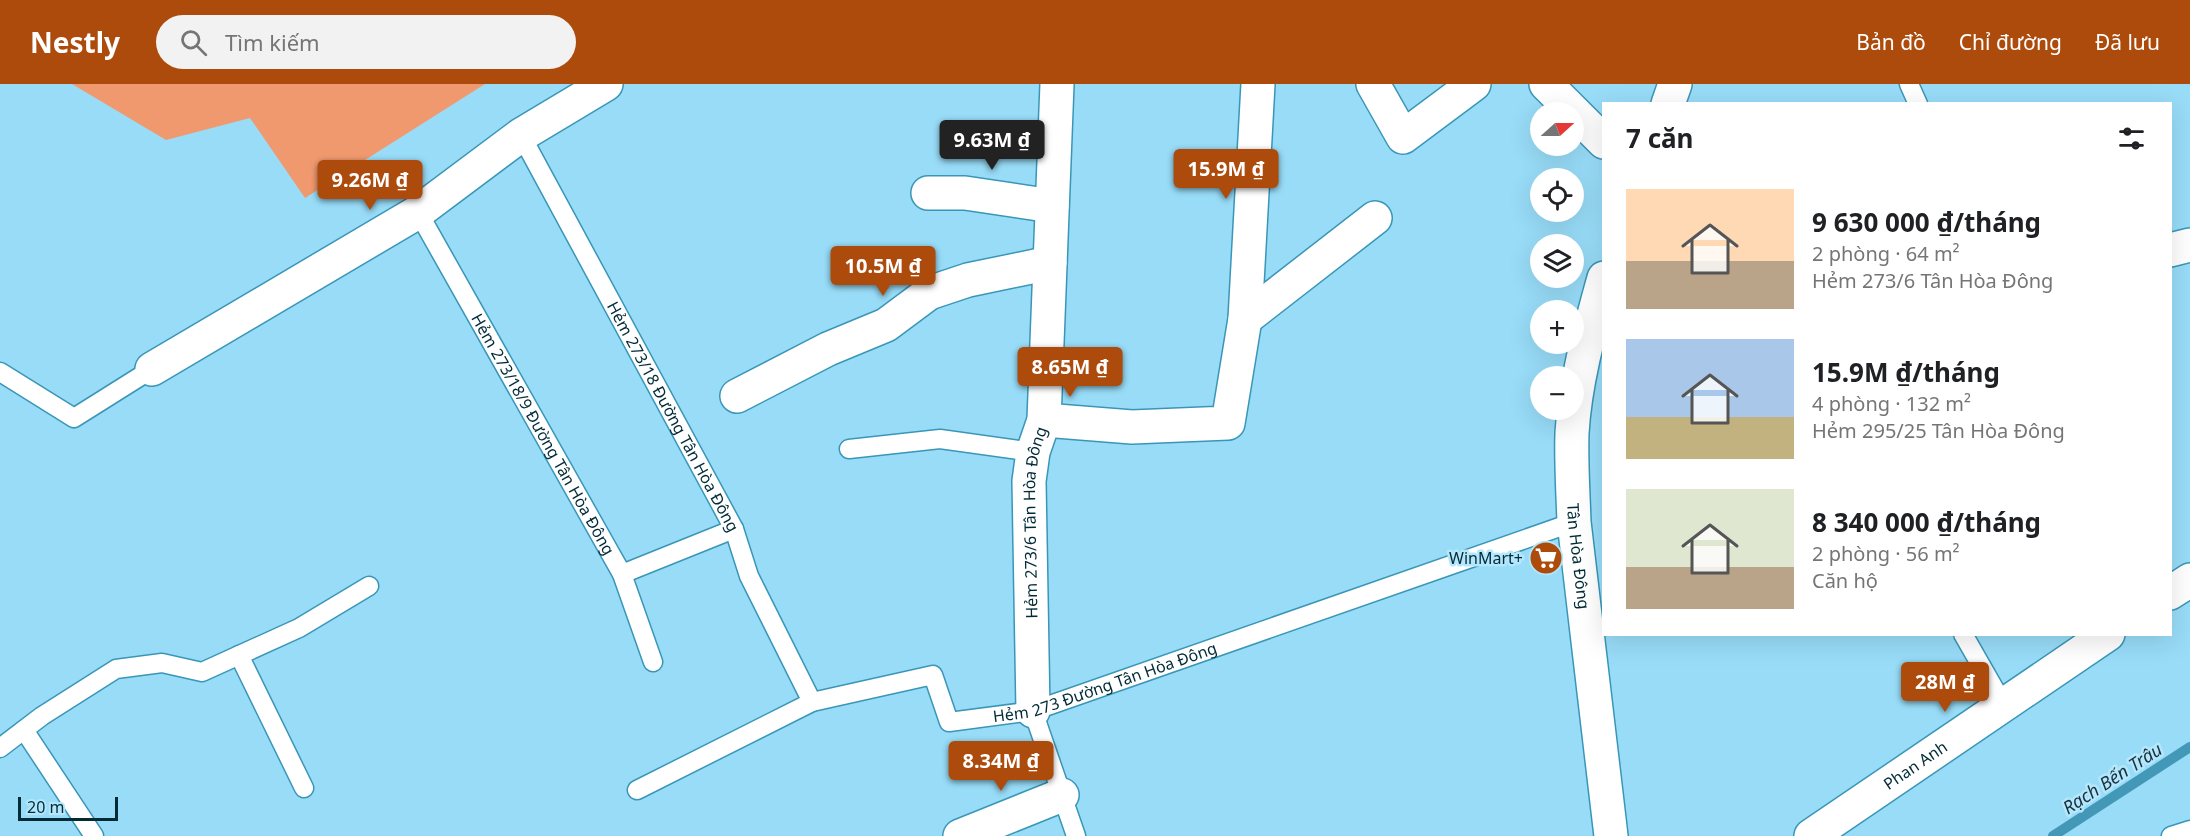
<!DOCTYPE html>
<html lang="vi">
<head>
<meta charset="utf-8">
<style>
  body { margin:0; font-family:"Noto Sans",sans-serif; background:#f2f2f2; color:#202124; height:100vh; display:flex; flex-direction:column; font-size:22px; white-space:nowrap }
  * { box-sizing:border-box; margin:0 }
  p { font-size:20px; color:#757577 }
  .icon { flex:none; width:33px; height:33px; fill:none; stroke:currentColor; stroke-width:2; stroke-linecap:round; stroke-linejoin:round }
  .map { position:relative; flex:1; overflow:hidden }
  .details { position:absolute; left:1602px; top:18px; width:570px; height:534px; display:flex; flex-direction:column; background:#fff; border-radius:0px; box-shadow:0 6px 24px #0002 }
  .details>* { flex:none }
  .needle { width:39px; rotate:69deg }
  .controls { position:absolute; left:1530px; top:18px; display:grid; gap:12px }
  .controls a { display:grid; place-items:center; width:54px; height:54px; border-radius:50%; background:#fff; box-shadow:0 6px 24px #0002; font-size:30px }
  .scale { position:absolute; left:18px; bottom:15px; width:100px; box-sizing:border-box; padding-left:6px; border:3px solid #022b38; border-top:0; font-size:16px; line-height:21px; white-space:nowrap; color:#022b38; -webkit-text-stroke:4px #b4e6fc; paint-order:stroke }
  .price { position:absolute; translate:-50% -51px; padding:0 14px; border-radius:6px; background:#ad4b0c; color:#fff; font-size:20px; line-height:39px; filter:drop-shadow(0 2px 3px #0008) }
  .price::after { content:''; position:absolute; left:50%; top:36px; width:18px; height:14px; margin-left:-9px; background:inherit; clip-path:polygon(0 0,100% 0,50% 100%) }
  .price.current { background:#222; color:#fff }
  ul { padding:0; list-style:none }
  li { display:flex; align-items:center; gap:18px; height:150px; padding:0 24px }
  li span { display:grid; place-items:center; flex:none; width:168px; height:120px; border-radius:0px; color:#555 }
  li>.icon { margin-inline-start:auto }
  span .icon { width:72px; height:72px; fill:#fffc; stroke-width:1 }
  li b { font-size:26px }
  h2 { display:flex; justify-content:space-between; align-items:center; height:72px; padding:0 24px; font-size:26px }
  header { display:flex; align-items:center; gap:36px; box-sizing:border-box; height:84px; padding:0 30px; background:#ad4b0c; color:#fff }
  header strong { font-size:28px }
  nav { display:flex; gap:33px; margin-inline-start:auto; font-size:21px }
  .search { width:420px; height:54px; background:#f2f2f2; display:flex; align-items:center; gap:15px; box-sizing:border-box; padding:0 21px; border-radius:33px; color:#757577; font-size:22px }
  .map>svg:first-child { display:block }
  .green { fill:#f0996f }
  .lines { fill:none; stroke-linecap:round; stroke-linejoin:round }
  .stream { stroke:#4398b8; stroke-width:10 }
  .service-casing { stroke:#3a96b7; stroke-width:21 }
  .minor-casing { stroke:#3a96b7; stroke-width:36 }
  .tertiary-casing { stroke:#3a96b7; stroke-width:36 }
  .secondary-casing { stroke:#3a96b7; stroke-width:36 }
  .service { stroke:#fff; stroke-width:18 }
  .minor { stroke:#fff; stroke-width:33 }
  .tertiary { stroke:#fff; stroke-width:33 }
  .secondary { stroke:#fff; stroke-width:33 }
  .labels { text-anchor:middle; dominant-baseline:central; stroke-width:5; stroke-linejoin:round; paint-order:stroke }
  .street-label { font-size:16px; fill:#022b38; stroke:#b4e6fc }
  .poi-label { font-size:16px; fill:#022b38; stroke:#b4e6fc; text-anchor:end }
  .water-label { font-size:18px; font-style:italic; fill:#18323d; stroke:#b4e6fc }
</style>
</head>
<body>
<header>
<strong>Nestly</strong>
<div class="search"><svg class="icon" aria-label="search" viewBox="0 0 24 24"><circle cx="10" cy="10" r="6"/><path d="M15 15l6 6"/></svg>Tìm kiếm</div>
<nav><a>Bản đồ</a><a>Chỉ đường</a><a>Đã lưu</a></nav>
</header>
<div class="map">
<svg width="2190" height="752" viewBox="0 0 2190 752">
  <rect width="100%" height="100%" fill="#98dcf8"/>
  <path class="green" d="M 72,0 L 485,0 L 305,114 L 250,34 L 166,56 Z"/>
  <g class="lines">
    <path class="stream" d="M 2053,752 L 2190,663"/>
    <g class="service-casing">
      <g id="service">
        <path d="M 1909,0 L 1918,20"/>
        <path id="s1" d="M 521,51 L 734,445 L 749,492 L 812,618"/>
        <path id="s2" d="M 418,128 L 622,490 L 653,578"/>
        <path d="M 0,288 L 74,334 L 152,285"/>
        <path d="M 849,365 L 940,355 L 1033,368"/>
        <path d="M 622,490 L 734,445"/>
        <path d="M 1963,550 L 2003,620"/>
        <path d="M 239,571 L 304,704"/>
        <path d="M 1033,627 L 1076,752"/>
        <path d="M 24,646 L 94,752"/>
        <path d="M 0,664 L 42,632 L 116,585 L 162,579 L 202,588 L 299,544 L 369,502"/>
        <path id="s3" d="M 637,706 L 812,618 L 933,591 L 949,638 L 1033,627 L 1574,438"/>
        <path d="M 2171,752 L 2190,746"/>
      </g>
    </g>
    <g class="minor-casing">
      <g id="minor">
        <path d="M 1373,0 L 1403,53 L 1474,0"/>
        <path d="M 1546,0 L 1604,58"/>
        <path d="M 928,109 L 965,109 L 1052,122"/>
        <path d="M 2170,166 L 2190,161"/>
        <path d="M 1245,235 L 1375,134"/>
        <path d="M 152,285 L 418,128 L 521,51 L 606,0"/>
        <path d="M 737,312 L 828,265 L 886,241 L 929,209 L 968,196 L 1050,179"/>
        <path d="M 1044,336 L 1132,343 L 1228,339 L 1245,235 L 1258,0"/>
        <path id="s4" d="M 1033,627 L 1029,397 L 1033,368 L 1044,336 L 1057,0"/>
        <path d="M 960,752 L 1062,711"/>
      </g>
    </g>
    <g class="tertiary-casing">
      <g id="tertiary">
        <path d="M 1668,20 L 1675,0"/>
        <path id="s5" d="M 1604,194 C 1590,245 1575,297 1572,349 C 1571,379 1573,408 1574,438 L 1611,752"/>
      </g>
    </g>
    <g class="secondary-casing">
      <g id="secondary">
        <path d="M 2170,509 L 2190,496"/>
        <path id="s6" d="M 1811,752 L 2108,550"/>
      </g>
    </g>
    <use href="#service" class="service"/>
    <use href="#minor" class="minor"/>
    <use href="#tertiary" class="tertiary"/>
    <use href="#secondary" class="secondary"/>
  </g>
  <defs>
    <g id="supermarket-disc" transform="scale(1.725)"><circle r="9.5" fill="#ad4b0c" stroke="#b4e6fc"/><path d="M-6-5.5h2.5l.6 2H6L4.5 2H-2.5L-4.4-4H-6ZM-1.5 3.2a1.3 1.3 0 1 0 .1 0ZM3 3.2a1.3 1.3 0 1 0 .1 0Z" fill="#fff"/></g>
  </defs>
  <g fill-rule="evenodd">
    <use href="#supermarket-disc" x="1546" y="474"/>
  </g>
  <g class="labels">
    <g class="street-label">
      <text stroke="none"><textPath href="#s1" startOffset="320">Hẻm 273/18 Đường Tân Hòa Đông</textPath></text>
      <text stroke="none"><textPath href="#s2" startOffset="255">Hẻm 273/18/9 Đường Tân Hòa Đông</textPath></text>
      <text stroke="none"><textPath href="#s4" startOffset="189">Hẻm 273/6 Tân Hòa Đông</textPath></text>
      <text stroke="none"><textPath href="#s5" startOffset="282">Tân Hòa Đông</textPath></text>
      <text stroke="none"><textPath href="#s3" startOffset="531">Hẻm 273 Đường Tân Hòa Đông</textPath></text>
      <text stroke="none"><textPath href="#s6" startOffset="126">Phan Anh</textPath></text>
    </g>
    <g class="poi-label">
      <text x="1523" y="474">WinMart+</text>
    </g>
    <g class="water-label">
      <text transform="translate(2112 694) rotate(-33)">Rạch Bến Trâu</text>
    </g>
  </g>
</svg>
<div class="controls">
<a><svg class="needle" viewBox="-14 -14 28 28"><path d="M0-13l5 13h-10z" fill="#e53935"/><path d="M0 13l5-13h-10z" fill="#757577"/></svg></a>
<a><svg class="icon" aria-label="locate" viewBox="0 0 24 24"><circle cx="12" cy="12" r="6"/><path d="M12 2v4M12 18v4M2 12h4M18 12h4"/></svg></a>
<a><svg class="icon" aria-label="layers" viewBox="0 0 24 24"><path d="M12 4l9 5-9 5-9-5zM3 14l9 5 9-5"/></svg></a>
<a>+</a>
<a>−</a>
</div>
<div class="scale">20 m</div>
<b class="price current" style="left:992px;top:87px">9.63M ₫</b>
<b class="price" style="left:1226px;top:116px">15.9M ₫</b>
<b class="price" style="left:370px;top:127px">9.26M ₫</b>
<b class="price" style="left:883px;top:213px">10.5M ₫</b>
<b class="price" style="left:1070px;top:314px">8.65M ₫</b>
<b class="price" style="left:1945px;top:629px">28M ₫</b>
<b class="price" style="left:1001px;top:708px">8.34M ₫</b>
<section class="details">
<h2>7 căn<svg class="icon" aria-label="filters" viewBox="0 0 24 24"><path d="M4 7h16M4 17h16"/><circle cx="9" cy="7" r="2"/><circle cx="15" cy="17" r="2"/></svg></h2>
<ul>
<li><span style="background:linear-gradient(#ffd9b3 60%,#b9a48a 0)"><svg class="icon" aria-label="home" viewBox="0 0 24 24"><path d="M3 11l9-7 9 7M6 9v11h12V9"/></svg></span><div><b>9 630 000 ₫/tháng</b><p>2 phòng · 64 m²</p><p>Hẻm 273/6 Tân Hòa Đông</p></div></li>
<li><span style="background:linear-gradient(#a9c7e8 65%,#c2b280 0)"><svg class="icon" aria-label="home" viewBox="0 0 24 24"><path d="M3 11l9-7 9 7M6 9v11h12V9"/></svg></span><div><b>15.9M ₫/tháng</b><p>4 phòng · 132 m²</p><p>Hẻm 295/25 Tân Hòa Đông</p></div></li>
<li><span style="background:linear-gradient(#dfe7d0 65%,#b9a48a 0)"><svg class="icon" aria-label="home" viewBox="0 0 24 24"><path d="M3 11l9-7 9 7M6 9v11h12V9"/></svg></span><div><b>8 340 000 ₫/tháng</b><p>2 phòng · 56 m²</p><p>Căn hộ</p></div></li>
</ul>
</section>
</div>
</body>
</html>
